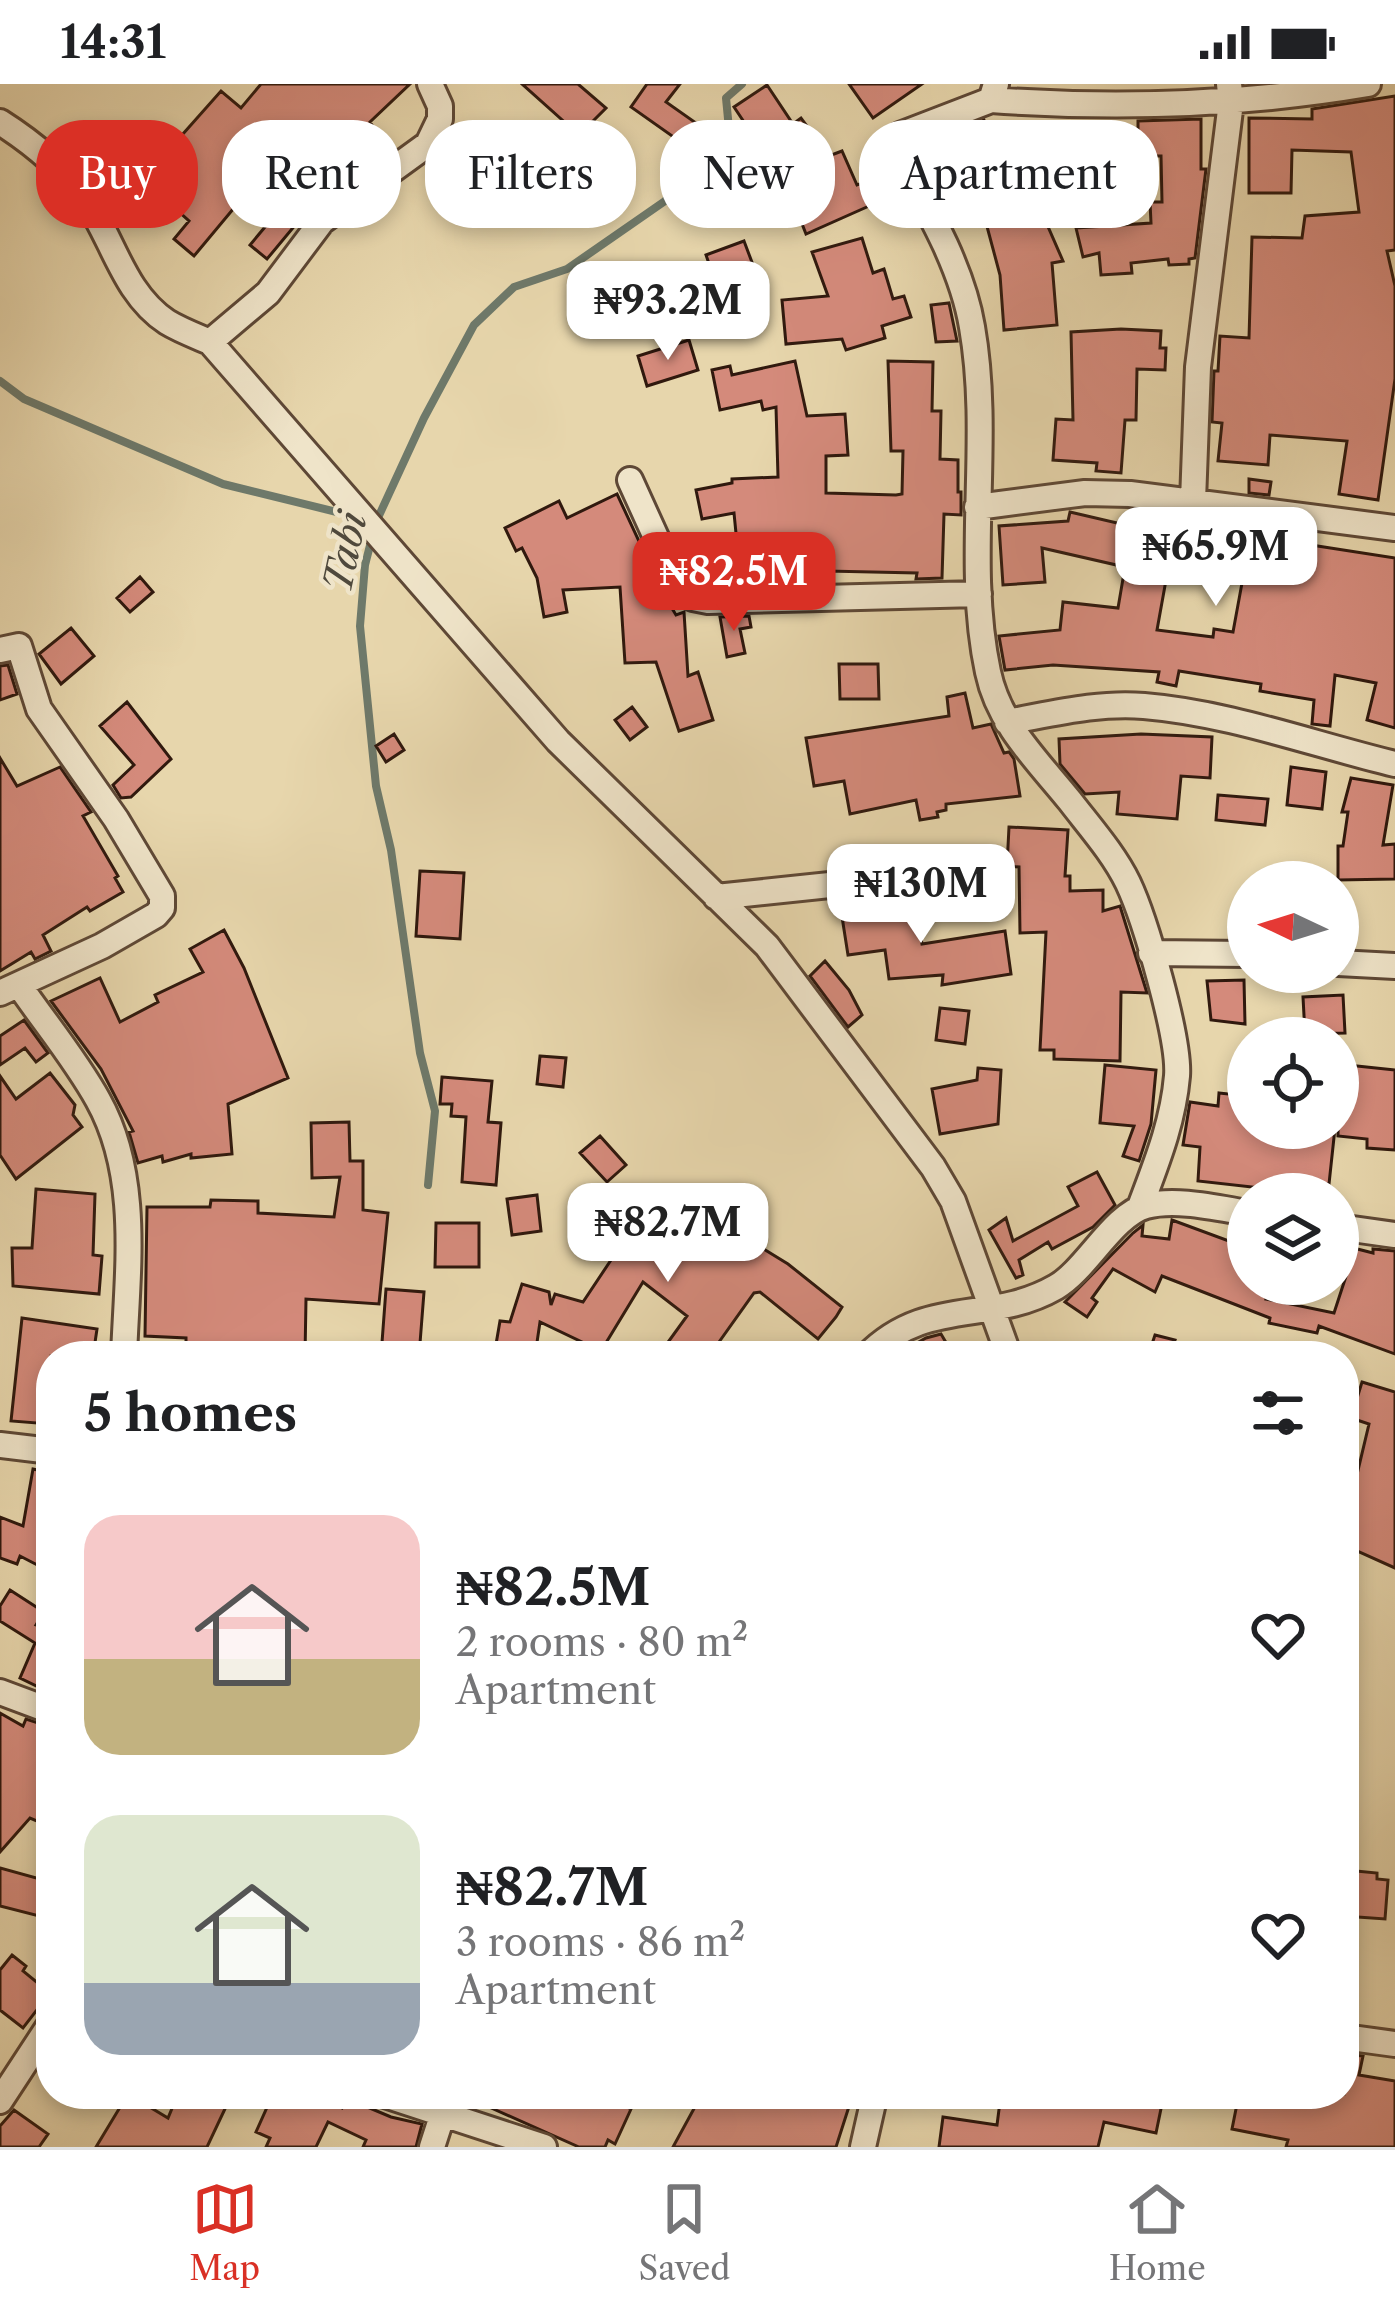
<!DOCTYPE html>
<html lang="en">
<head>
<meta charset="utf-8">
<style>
  body { margin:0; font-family:"Libre Caslon Text",serif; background:#f2f2f2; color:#202124; height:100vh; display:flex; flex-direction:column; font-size:45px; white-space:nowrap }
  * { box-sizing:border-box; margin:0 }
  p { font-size:39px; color:#757577 }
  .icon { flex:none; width:66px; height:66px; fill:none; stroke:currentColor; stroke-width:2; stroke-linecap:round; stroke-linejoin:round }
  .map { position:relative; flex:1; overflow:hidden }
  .details { position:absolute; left:36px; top:1257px; width:1323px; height:768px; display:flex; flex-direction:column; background:#fff; border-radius:48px; box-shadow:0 6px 18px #0003 }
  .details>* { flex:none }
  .hud { position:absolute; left:36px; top:36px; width:1323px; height:108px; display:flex; gap:24px }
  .needle { width:78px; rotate:274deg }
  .controls { position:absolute; left:1227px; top:777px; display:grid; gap:24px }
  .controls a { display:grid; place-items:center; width:132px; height:132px; border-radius:50%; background:#fff; box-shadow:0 6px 18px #0003; font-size:60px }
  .price { position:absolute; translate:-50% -102px; padding:0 27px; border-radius:24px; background:#fff; color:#222; font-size:39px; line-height:78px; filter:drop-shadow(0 3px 6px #0008) }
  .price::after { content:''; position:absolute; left:50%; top:72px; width:36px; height:27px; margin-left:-18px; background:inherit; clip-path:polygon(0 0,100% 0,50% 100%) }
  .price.current { background:#d93025; color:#fff }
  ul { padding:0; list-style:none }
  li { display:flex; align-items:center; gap:36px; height:300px; padding:0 48px }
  li span { display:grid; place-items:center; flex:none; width:336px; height:240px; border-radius:36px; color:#555 }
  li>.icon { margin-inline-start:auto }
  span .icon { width:144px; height:144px; fill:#fffc; stroke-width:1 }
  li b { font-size:51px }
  h2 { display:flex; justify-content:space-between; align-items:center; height:144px; padding:0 48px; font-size:51px }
  .tag { padding:0 42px; border-radius:48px; background:#fff; box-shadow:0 6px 18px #0003; font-size:42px; line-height:108px }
  .tag.current { background:#d93025; color:#fff }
  .status { display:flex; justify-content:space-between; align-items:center; height:84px; padding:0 60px; background:#fff; direction:ltr }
  .status svg { height:33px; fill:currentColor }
  .menu { display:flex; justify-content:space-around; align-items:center; height:168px; border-top:3px solid #e0e0e0; background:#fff; font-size:33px; color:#757577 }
  .menu a { display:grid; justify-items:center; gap:6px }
  .menu .current { color:#d93025 }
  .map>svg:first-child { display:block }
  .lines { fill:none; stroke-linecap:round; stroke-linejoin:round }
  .stream { stroke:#6e796a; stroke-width:8 }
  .building { fill:#d48a7b; stroke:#30190e; stroke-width:3; fill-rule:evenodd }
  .street-casing { stroke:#5e4836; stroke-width:30 }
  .street { stroke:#efe4c9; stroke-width:24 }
  .labels { text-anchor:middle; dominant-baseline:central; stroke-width:9; stroke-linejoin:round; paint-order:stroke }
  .water-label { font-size:39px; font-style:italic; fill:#4f493c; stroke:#efe4c9 }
</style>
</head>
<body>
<div class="status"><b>14:31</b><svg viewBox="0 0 49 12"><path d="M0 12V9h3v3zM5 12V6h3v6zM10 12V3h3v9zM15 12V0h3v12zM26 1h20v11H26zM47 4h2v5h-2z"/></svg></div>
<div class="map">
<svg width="1395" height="2063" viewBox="0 0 1395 2063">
  <rect width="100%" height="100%" fill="#e7d6ac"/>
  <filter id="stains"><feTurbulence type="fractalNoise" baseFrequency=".00167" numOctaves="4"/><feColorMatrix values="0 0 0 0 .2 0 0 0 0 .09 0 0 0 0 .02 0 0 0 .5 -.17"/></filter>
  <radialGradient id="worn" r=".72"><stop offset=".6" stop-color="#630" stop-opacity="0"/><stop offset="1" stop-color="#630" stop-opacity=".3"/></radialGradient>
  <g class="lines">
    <path class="stream" d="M 0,297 L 24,315 L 223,400 L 349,431
      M 428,1101 L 435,1027 L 420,969 L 391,766 L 376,702 L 360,542 L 365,481 L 376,438 L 424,334 L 474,241 L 514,203 L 567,185 L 665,117 L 729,45 L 726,14 L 742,0"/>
  </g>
  <path class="building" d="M 261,0 L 410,0 L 370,38 L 383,58 L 370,70 L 361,62 L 267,175 L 250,161 L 275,131 L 249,106 L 194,172 L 174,155 L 189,137 L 157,108 L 165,99 L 151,86 L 221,7 L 241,24 Z
    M 522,0 L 578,0 L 606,24 L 579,51 Z
    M 647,0 L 680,0 L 666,18 L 696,39 L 682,59 L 631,23 Z
    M 849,0 L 922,0 L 873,34 Z
    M 767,1 L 793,40 L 801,34 L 829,72 L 842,67 L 857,101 L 880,93 L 887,114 L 806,150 L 797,127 L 785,132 L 766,88 L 714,135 L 692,110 L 739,68 L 786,101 L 734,23 Z
    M 1395,12 L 1395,166 L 1387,167 L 1395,202 L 1395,295 L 1378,416 L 1339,410 L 1347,357 L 1270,351 L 1268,381 L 1218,377 L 1222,339 L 1212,338 L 1214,287 L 1218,287 L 1220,252 L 1249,254 L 1252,153 L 1302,154 L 1305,132 L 1359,128 L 1351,68 L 1292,66 L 1291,109 L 1249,109 L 1249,34 L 1312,35 L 1312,25 Z
    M 1201,35 L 1201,85 L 1206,85 L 1195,174 L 1189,175 L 1189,180 L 1169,181 L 1168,175 L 1131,179 L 1132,189 L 1101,191 L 1099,169 L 1083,173 L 1076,144 L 1151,139 L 1150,118 L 1162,118 L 1161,72 L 1138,72 L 1138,37 Z
    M 984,36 L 1003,81 L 1018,74 L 1063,177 L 1052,179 L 1057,241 L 1004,246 L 1000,191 L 985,135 L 972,140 L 954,99 L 937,107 L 927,90 L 937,85 L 927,61 Z
    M 1085,49 L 1094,80 L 1061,89 L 1053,57 Z
    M 862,154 L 873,189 L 884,185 L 893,215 L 904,212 L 911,233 L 882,242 L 885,254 L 846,266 L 842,255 L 786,260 L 782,216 L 828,212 L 812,168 Z
    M 744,157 L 759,197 L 720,212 L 706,171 Z
    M 949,219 L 957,257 L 936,258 L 931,221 Z
    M 1121,245 L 1161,247 L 1160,264 L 1166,264 L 1165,286 L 1137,285 L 1136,336 L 1125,336 L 1121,389 L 1096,387 L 1097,379 L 1053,376 L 1056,335 L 1073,336 L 1071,248 Z
    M 689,256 L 698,286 L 647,302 L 638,272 Z
    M 795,277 L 807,332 L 845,330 L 848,371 L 826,372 L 826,409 L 896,411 L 902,410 L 903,367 L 891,367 L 888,277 L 933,278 L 932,327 L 941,327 L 940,375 L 958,376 L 958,408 L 961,408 L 961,431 L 944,430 L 942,494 L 916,495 L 917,489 L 827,487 L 827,496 L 741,500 L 734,429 L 702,435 L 696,406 L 732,399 L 732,395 L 778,393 L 776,323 L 763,326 L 761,317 L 720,326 L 712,286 L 730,282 L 732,291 Z
    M 1249,395 L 1271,398 L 1269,411 L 1249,409 Z
    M 617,410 L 664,511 L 676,531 L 684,528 L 688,592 L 698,588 L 713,636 L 679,647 L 656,578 L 625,579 L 620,503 L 563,506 L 567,528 L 544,533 L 537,494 L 522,464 L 516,467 L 505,444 L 559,417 L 567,434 Z
    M 1070,428 L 1151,447 L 1153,430 L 1201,436 L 1200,440 L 1248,448 L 1248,442 L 1275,445 L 1275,474 L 1308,480 L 1311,461 L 1395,474 L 1395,644 L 1367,636 L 1376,599 L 1335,591 L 1330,642 L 1312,640 L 1314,616 L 1260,607 L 1261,600 L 1179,587 L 1176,602 L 1157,598 L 1159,588 L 1053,581 L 1005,586 L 999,552 L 1060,546 L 1063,518 L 1118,524 L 1125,483 L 1042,464 L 1045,498 L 1003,501 L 999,442 L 1068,437 ZM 1168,485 L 1242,499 L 1233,548 L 1214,545 L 1213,553 L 1157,546 Z
    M 140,493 L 153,508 L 130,528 L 117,514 Z
    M 749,532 L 751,543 L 740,545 L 745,569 L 727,573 L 720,533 Z
    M 71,544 L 94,572 L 61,600 L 39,570 Z
    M 839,580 L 878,580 L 879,615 L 840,615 Z
    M 8,581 L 17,610 L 0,616 L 0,582 Z
    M 965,609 L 973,644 L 991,640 L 1004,669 L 1009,668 L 1014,675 L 1020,712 L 946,720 L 946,726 L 937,728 L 938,733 L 920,736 L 916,716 L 850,730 L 844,697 L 814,702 L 806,654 L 949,632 L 947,613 Z
    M 127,618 L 171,675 L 131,713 L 121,714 L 113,701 L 134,681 L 100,642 Z
    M 632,623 L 647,643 L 630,656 L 615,636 Z
    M 394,650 L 404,666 L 386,678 L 376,662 Z
    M 1141,650 L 1212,653 L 1210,694 L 1181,692 L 1177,735 L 1117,730 L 1119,708 L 1085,710 L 1060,680 L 1059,655 Z
    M 0,674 L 17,702 L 60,683 L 91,728 L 83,732 L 118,792 L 115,794 L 123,808 L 90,827 L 87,823 L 43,851 L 51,867 L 35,875 L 31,868 L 0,887 Z
    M 1291,683 L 1326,688 L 1322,725 L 1287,721 Z
    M 1351,694 L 1393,701 L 1383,761 L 1395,760 L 1395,795 L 1338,796 L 1338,762 L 1343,762 L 1348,728 L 1342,728 Z
    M 1218,711 L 1268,715 L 1265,741 L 1216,736 Z
    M 1009,743 L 1068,746 L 1065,792 L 1070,792 L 1070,807 L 1103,806 L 1103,827 L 1120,822 L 1147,909 L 1121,908 L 1120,977 L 1054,975 L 1054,966 L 1040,966 L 1046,848 L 1020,849 L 1019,783 L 1007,782 Z
    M 420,787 L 464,789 L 460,855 L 416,852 Z
    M 865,814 L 872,816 L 874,827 L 915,820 L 922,860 L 1005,847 L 1011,890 L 942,901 L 943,891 L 889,895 L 885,866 L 848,871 L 840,820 Z
    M 224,846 L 244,884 L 288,994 L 228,1020 L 232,1070 L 191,1074 L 191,1070 L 163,1078 L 162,1072 L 138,1079 L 129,1048 L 133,1047 L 101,985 L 51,917 L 100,894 L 120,938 L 158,918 L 155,911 L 203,888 L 190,865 Z
    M 825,877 L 849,906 L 862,931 L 848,943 L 810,892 Z
    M 1244,896 L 1245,940 L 1211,936 L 1207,897 Z
    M 1343,911 L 1345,949 L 1305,950 L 1303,913 Z
    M 940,924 L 969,927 L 965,960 L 936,956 Z
    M 24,936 L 48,969 L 36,978 L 25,964 L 0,981 L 0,952 Z
    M 540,972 L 566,974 L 563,1003 L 537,1000 Z
    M 1338,980 L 1395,986 L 1395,1066 L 1367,1064 L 1367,1055 L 1338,1052 Z
    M 1105,981 L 1156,986 L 1151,1040 L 1139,1077 L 1123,1072 L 1134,1042 L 1100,1039 Z
    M 978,984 L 1001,986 L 998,1040 L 940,1050 L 932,1005 L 977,996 Z
    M 50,989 L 75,1021 L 73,1031 L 82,1043 L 16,1095 L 0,1071 L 0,992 L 16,1015 Z
    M 442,993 L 492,997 L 488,1038 L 501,1039 L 496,1101 L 462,1098 L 466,1033 L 451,1032 L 452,1020 L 440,1020 Z
    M 1219,1009 L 1248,1012 L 1248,1044 L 1335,1044 L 1329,1100 L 1297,1100 L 1296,1108 L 1198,1097 L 1200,1063 L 1183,1061 L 1190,1018 L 1218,1022 Z
    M 349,1038 L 350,1077 L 363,1077 L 363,1126 L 388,1129 L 379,1220 L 306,1215 L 305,1272 L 186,1265 L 186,1254 L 145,1252 L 147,1123 L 210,1123 L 211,1116 L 258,1117 L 258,1129 L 334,1133 L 340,1093 L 312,1094 L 311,1039 Z
    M 600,1052 L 626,1081 L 607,1098 L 580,1069 Z
    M 1097,1088 L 1115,1121 L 1093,1143 L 1052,1165 L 1048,1158 L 1019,1176 L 1023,1191 L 1016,1194 L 989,1146 L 1006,1134 L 1013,1157 L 1078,1122 L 1068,1103 Z
    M 36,1105 L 95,1110 L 93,1171 L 102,1172 L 99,1210 L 13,1202 L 12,1164 L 32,1164 Z
    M 653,1108 L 697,1138 L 704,1130 L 736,1156 L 738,1153 L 752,1163 L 754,1159 L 788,1180 L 842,1223 L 836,1233 L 818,1255 L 760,1208 L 754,1209 L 709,1272 L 658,1272 L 687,1232 L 643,1198 L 601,1267 L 540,1238 L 535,1272 L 494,1272 L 500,1237 L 510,1238 L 522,1200 L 549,1208 L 551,1221 L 555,1210 L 583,1218 L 611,1176 L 575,1161 L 590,1126 L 655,1153 L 636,1132 Z
    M 537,1111 L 541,1147 L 512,1151 L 507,1115 Z
    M 1172,1136 L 1248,1164 L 1248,1200 L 1271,1200 L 1266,1215 L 1334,1229 L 1350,1180 L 1338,1175 L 1338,1160 L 1373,1169 L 1373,1165 L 1395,1167 L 1395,1270 L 1319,1242 L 1317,1249 L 1269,1239 L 1270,1234 L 1162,1192 L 1155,1208 L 1113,1185 L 1092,1214 L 1097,1218 L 1087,1233 L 1065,1218 L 1133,1149 L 1143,1141 L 1142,1152 L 1169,1155 Z
    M 436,1139 L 479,1139 L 479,1183 L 435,1183 Z
    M 386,1205 L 424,1208 L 419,1272 L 381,1272 Z
    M 22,1234 L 97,1245 L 93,1272 L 51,1272 L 49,1340 L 11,1337 Z
    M 941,1250 L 954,1272 L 894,1272 L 926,1254 Z
    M 1155,1251 L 1175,1256 L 1169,1272 L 1148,1272 Z
    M 1362,1298 L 1395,1308 L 1395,1484 L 1344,1461 L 1344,1400 L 1354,1403 L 1369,1340 L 1351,1334 Z
    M 33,1385 L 51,1389 L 51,1488 L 20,1472 L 17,1480 L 0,1474 L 0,1433 L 23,1442 Z
    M 10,1506 L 44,1528 L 36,1541 L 42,1543 L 51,1524 L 51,1609 L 20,1594 L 35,1559 L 0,1537 L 0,1522 Z
    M 0,1629 L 23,1642 L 26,1635 L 51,1643 L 51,1743 L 30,1734 L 0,1768 Z
    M 0,1784 L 51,1798 L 43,1833 L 0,1822 Z
    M 1356,1787 L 1377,1789 L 1377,1795 L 1388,1796 L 1385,1835 L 1344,1832 L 1344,1807 L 1354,1808 Z
    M 12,1871 L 26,1882 L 23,1887 L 50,1909 L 23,1944 L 0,1926 L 0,1886 Z
    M 1344,1970 L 1363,1972 L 1359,1991 L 1395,1997 L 1395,2063 L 1286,2063 L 1288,2056 L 1232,2045 L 1239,2010 L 1344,2010 Z
    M 128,2010 L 168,2034 L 178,2010 L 232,2010 L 207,2063 L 96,2063 Z
    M 273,2010 L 312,2010 L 342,2024 L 346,2014 L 391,2033 L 422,2040 L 416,2063 L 363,2063 L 366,2056 L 328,2038 L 316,2063 L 266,2063 L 270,2054 L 256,2048 Z
    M 460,2010 L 600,2010 L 631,2025 L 615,2060 L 608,2056 L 605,2063 L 579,2063 Z
    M 702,2010 L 853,2010 L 836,2063 L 673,2063 Z
    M 1001,2010 L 1164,2010 L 1156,2049 L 1104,2038 L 1098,2063 L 939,2063 L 943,2033 L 997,2041 Z
    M 14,2026 L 48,2050 L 39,2063 L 0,2063 L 0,2042 Z"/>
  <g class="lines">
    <g class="street-casing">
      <path id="street" d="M 996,0 L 991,16 L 900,51 L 896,68 C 926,122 962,182 972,243 C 992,357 964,475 988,588 C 999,641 1038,677 1070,717 C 1090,743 1114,770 1128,799 C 1145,835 1180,955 1177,992 C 1173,1039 1156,1080 1140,1123
        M 991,16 C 1117,25 1244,21 1368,0
        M 0,38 C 33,59 61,82 84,113 C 113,154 123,209 167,238 C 180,246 196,252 210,258 L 558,657 L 767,862 L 933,1083 L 953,1117 L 1009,1272
        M 210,258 L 268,209 L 322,137 L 428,60 L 440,35 L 440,22 L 430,0
        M 630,396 L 679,504 L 693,514 L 708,517 L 979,510
        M 1193,417 L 1198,283 L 1231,18 L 1229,0
        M 977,423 L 1085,409 L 1130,410 L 1395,444
        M 0,566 L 19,562 L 39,625 L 116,735 L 162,812 L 162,824 L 156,831 L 102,862 L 0,909
        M 1007,638 C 1052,630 1098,618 1144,622 C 1229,629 1312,660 1395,680
        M 716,813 L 925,791
        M 1151,869 L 1248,870
        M 1338,879 L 1395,882
        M 19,901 C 45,939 76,976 98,1016 C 141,1093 127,1188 124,1272
        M 1338,1143 L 1395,1151
        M 867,1272 C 926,1212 990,1241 1056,1203 C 1086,1186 1113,1131 1146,1122 C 1176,1114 1217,1124 1248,1129
        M 0,1361 L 51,1367
        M 0,1608 L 51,1627
        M 1344,1953 L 1395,1960
        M 382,2010 L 544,2063
        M 0,2017 L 51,1939
        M 432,2063 L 442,2032
        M 863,2063 L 875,2010"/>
    </g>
    <use href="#street" class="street"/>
  </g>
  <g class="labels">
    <g class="water-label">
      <text transform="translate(345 468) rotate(-78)">Tabi</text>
    </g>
  </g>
  <rect width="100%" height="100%" filter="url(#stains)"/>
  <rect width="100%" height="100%" fill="url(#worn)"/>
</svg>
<div class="controls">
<a><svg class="needle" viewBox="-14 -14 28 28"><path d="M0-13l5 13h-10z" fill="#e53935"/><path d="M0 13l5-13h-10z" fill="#757577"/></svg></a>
<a><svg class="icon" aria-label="locate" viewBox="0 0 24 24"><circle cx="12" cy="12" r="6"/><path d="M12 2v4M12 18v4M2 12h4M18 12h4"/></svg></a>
<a><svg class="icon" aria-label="layers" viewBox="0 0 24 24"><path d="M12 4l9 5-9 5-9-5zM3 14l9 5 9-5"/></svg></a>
</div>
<b class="price" style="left:668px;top:279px">₦93.2M</b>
<b class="price" style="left:1216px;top:525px">₦65.9M</b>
<b class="price current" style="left:734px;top:550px">₦82.5M</b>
<b class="price" style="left:921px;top:862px">₦130M</b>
<b class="price" style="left:668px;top:1201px">₦82.7M</b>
<div class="hud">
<a class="tag current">Buy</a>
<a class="tag">Rent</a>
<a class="tag">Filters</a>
<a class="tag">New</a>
<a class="tag">Apartment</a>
</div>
<section class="details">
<h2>5 homes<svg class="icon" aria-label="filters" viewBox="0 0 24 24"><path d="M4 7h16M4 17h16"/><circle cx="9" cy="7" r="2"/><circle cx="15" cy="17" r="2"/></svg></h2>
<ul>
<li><span style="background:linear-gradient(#f6c9c9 60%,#c2b280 0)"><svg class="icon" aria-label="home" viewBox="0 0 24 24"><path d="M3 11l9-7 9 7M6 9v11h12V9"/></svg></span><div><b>₦82.5M</b><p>2 rooms · 80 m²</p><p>Apartment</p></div><svg class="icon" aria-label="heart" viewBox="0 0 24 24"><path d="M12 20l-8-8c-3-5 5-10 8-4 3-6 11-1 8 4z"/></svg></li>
<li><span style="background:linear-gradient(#dfe7d0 70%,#9aa5b1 0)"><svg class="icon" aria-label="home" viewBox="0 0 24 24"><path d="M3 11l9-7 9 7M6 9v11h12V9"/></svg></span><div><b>₦82.7M</b><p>3 rooms · 86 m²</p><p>Apartment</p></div><svg class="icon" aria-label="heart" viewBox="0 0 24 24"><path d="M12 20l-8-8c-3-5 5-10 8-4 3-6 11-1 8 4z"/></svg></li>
</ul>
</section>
</div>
<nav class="menu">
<a class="current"><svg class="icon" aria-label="map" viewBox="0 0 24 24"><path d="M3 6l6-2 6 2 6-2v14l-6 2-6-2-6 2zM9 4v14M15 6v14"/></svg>Map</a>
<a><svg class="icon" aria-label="saved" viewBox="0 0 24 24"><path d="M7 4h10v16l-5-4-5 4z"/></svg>Saved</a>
<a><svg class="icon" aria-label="home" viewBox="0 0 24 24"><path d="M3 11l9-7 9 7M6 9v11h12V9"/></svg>Home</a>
</nav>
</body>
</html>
